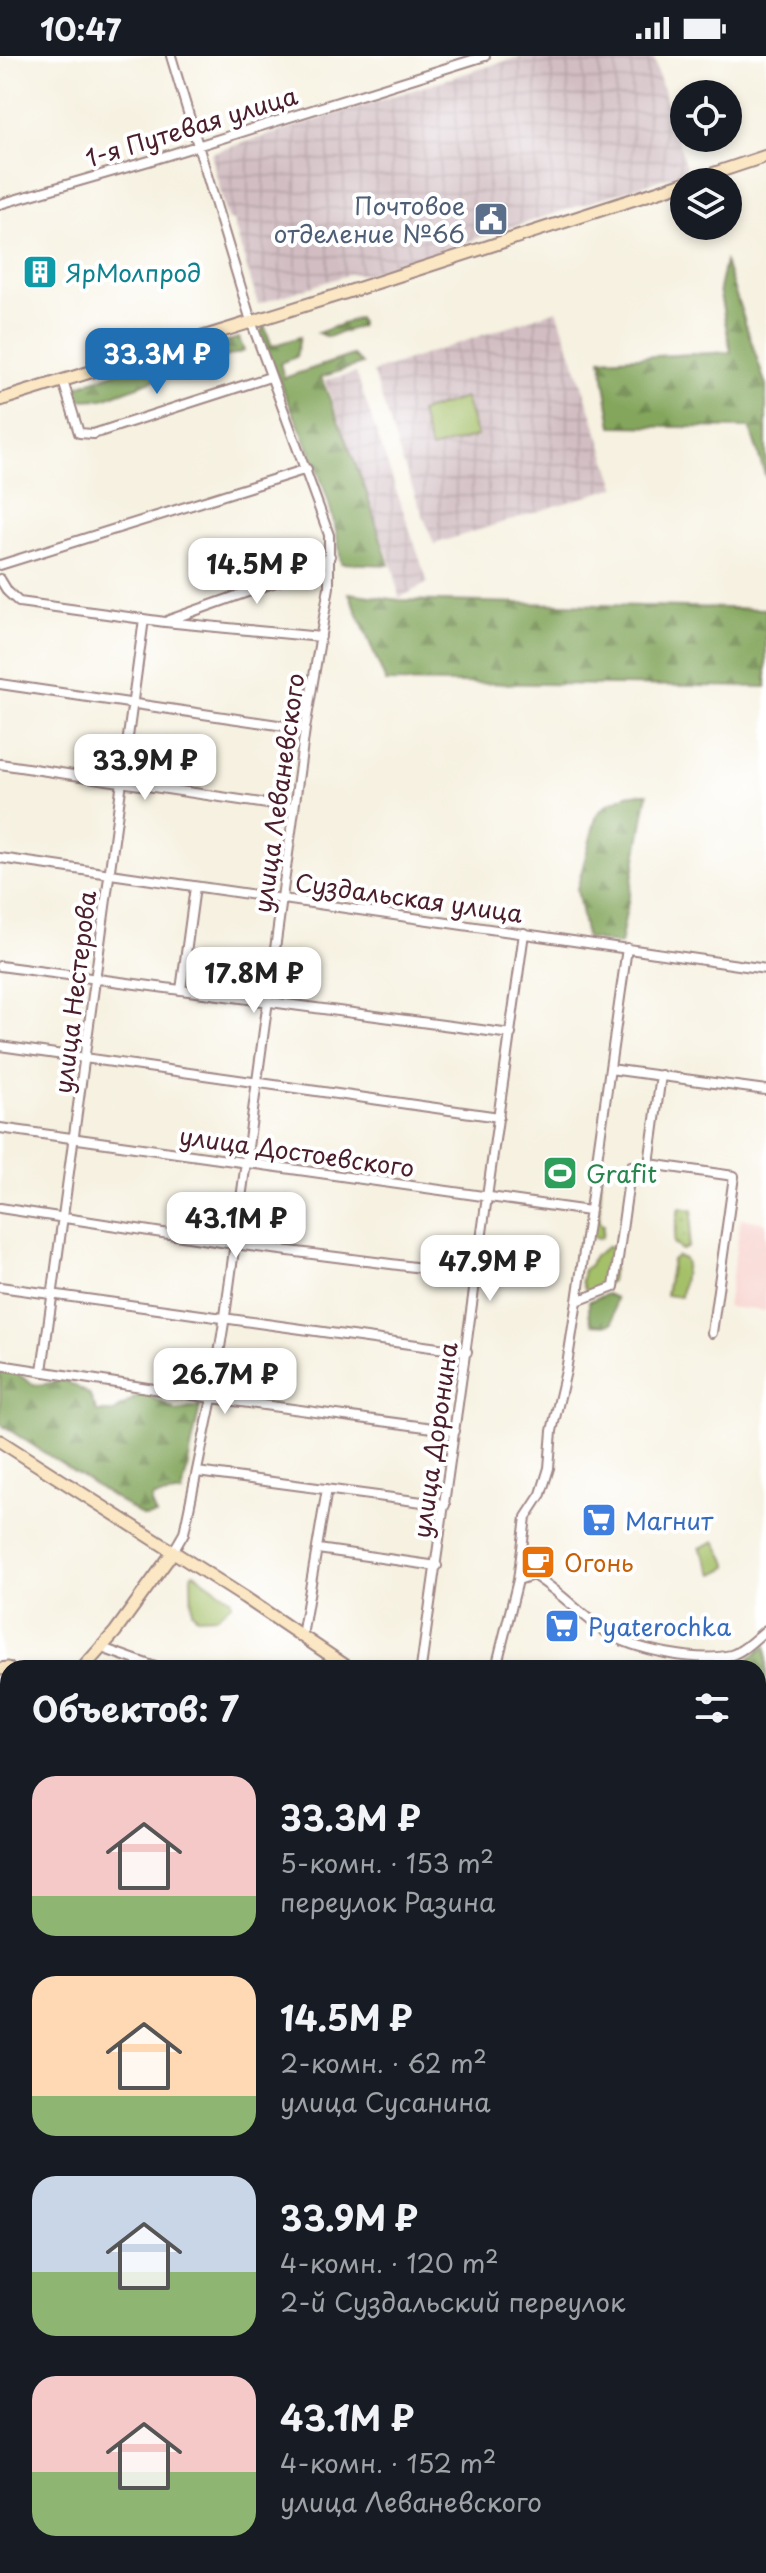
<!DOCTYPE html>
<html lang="ru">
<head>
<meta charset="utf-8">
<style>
  body { margin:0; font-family:"Playpen Sans",sans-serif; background:#20242c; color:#f1f3f6; height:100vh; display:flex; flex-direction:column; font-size:30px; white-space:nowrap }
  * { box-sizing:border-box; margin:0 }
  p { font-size:26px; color:#9ea1a6 }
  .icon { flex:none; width:44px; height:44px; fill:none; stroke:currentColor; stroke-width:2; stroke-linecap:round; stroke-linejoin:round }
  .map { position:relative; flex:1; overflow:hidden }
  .panel { position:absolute; left:0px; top:1604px; width:766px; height:914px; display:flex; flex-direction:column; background:#171b24; border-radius:24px 24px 0 0; box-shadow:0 4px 12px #0003 }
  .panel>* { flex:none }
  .tools { position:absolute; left:670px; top:24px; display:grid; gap:16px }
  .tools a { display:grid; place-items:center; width:72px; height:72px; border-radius:50%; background:#171b24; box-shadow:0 4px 12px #0003; font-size:40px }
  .price { position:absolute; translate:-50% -68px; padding:0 18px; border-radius:16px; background:#fff; color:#222; font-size:26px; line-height:52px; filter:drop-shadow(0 2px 4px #0008) }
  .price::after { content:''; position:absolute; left:50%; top:48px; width:24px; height:18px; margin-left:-12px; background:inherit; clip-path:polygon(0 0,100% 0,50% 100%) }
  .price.selected { background:#1f6fb2; color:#fff }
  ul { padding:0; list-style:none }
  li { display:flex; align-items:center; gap:24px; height:200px; padding:0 32px }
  li span { display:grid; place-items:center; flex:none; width:224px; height:160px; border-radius:24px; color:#555 }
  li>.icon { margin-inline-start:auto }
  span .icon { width:96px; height:96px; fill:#fffc; stroke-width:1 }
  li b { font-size:34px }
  h2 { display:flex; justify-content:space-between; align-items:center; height:96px; padding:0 32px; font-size:34px }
  .status { display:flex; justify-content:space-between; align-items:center; height:56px; padding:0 40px; background:#171b24; direction:ltr }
  .status svg { height:22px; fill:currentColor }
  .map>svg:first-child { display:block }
  .built { fill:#f7d0cb }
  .industrial { fill:url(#industrial-grid) }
  .green { fill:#a4c067; stroke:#777049; stroke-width:2 }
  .forest { fill:url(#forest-firs); stroke:#666244; stroke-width:2 }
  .park { fill:url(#park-dots); stroke:#777049; stroke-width:2 }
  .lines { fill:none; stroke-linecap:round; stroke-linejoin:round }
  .street-casing { stroke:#a08886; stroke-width:12 }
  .secondary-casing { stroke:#a08886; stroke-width:15 }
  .street { stroke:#fff; stroke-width:8 }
  .secondary { stroke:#fbe7c3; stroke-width:11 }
  .labels { text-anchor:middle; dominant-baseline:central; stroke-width:8; stroke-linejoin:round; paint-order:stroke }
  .street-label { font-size:24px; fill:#4a1f2b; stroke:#fff }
  .service-label { font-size:24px; fill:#4e5e75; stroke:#fff; text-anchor:end }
  .culture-label { font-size:24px; fill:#0d838f; stroke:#fff; text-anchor:start }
  .leisure-label { font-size:24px; fill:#27864d; stroke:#fff; text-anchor:start }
  .shop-label { font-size:24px; fill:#366cbe; stroke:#fff; text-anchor:start }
  .food-label { font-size:24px; fill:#c56008; stroke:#fff; text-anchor:start }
</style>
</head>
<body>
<div class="status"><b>10:47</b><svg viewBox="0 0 49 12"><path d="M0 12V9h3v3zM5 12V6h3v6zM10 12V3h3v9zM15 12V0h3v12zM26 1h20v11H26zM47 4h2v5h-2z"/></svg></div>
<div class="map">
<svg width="766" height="2517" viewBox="0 0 766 2517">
  <defs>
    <pattern id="industrial-grid" width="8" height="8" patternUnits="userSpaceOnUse" patternTransform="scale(2)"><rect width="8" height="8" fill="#d2bec2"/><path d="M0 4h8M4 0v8" fill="none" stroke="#b6a3a7"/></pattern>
    <pattern id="forest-firs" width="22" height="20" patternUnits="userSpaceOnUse" patternTransform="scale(2)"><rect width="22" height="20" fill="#83a65c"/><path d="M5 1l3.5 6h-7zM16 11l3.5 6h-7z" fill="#6d874c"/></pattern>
    <pattern id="park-dots" width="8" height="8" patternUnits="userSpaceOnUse" patternTransform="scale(2)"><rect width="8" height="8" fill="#a4c067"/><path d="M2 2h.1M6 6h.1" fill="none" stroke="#889b55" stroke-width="1.8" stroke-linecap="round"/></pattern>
  </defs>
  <rect width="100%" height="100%" fill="#fff"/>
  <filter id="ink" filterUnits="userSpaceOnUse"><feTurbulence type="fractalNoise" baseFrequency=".0125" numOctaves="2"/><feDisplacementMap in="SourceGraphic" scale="16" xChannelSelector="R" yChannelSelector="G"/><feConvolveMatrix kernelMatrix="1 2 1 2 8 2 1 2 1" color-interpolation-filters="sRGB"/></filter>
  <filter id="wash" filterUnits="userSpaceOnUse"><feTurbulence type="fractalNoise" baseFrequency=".006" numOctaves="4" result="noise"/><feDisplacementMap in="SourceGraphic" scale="32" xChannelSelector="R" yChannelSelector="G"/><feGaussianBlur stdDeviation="1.8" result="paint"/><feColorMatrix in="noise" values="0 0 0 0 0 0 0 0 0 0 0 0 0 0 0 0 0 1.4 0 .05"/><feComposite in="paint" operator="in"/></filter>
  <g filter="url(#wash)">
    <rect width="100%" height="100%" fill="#f6f1e0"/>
    <path class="built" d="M 741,1162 L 766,1167 L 766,1255 L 727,1251 Z"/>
    <path class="industrial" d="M 521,0 L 653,0 L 687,115 L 366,218 L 350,218 L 258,248 L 233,165 L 227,163 L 211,97 Z
      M 557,254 L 616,431 L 434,488 L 402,405 L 373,316 Z
      M 356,317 L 428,527 L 399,542 L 394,515 L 325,324 Z
      M 766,2386 L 766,2509 L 758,2501 L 758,2395 Z"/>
    <path class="green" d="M 465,342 L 477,380 L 431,393 L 420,356 Z
      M 597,1124 L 601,1126 L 599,1167 L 603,1169 L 602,1181 L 597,1183 L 589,1179 Z
      M 607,1191 L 613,1192 L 615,1196 L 611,1225 L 587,1237 L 582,1225 L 584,1213 L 590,1209 L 593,1201 Z
      M 677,1200 L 684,1203 L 686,1206 L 681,1241 L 666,1239 L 672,1204 Z
      M 715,1485 L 728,1508 L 728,1511 L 714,1518 L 700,1492 Z
      M 194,1517 L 231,1543 L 231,1548 L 217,1560 L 197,1561 L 192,1556 L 191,1520 Z"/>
    <path class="forest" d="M 725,206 L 766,330 L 766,422 L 750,372 L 612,370 L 601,303 L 731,296 L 719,233 Z
      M 358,262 L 361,270 L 328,281 L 318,277 Z
      M 264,269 L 272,290 L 300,281 L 296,301 L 280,307 L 284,322 L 353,299 L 362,308 L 321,321 L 366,435 L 389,509 L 341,507 C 333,424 287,354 260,277 Z
      M 239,282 L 244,295 L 162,321 L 103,343 L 76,344 L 76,331 L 136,309 Z
      M 349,537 L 399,544 L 766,553 L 766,631 L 386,626 Z
      M 642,737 L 648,737 L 620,889 L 586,882 L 577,833 L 597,758 L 608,748 L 627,739 Z
      M 607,1238 L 616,1242 L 613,1266 L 606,1269 L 593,1268 L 589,1258 L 589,1245 Z
      M 0,1312 C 34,1317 19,1339 63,1323 L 89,1338 L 97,1356 L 114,1356 L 143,1336 L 177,1355 L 200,1350 L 182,1437 L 153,1441 L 151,1448 L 156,1459 L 144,1461 L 0,1368 Z
      M 766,1590 L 766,1680 L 758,1673 L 758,1612 L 737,1612 Z"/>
    <path class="park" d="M 679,1152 L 693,1154 L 688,1191 L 682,1194 L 673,1188 Z"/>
  </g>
  <g filter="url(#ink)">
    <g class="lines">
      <g class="street-casing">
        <path id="street" d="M 171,0 L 251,265 L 329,479 L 329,531 L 305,673 L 225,1260 L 212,1342 L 184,1477 L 173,1496
          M 0,148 L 149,105 L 485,0
          M 63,325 L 79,377 L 93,378 L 270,321
          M 0,509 L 307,413
          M 0,523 L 8,536 L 19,546 L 165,566 L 321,581
          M 169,564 L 315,512 L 330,500
          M 0,628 L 305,673
          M 0,708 L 294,752
          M 0,802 L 766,913
          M 0,910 L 511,978
          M 181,934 L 195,831
          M 0,990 L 499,1061
          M 610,1013 L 766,1034
          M 661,1019 L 649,1108 L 734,1120 L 712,1277
          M 0,1072 L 589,1155
          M 0,1152 L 234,1188 L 477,1219
          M 0,1231 L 467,1296
          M 577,1245 L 614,1231 L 631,1110 L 646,1112 L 649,1108
          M 0,1309 L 212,1342 L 455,1375
          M 42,1315 L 144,563
          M 197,1416 L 445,1449
          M 318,1493 L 437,1510
          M 518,1524 L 533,1519 C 560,1535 580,1559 606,1576 C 633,1594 699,1607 731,1599 C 743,1596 756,1582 766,1574
          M 302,1580 L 327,1433
          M 102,1592 L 158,1612
          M 421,1612 L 524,877
          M 496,1612 L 518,1524 L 526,1461 L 541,1438 L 549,1412 L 552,1375 L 566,1315 L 577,1245 L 627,892
          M 0,2007 L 0,2020
          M 0,2053 L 8,2081
          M 228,2510 L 232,2517"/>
      </g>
      <g class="secondary-casing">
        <path id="secondary" d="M 688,126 L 766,100
          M 0,344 L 354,234 L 684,127
          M 0,1385 L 244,1541 L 349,1612
          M 83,1612 L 115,1576 L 173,1496
          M 0,1613 L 8,1612
          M 0,1795 L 8,1775
          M 758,2108 L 766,2114
          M 758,2313 L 766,2303
          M 585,2517 L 591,2510"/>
      </g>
      <use href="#street" class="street"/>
      <use href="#secondary" class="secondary"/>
    </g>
  </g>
  <defs>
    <g id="civic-square" transform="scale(1.8)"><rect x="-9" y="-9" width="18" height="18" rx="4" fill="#5c6f8a" stroke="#fff"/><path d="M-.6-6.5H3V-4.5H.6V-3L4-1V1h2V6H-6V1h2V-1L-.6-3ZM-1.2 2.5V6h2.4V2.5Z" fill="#fff"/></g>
    <g id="building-square" transform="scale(1.8)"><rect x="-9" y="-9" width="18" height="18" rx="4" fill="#0f9aa8" stroke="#fff"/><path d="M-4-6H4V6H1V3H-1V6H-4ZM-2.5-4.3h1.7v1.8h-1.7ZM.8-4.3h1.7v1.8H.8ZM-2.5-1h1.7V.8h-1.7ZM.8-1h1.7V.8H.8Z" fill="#fff"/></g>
    <g id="stadium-square" transform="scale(1.8)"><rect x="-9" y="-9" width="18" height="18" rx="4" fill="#2e9e5b" stroke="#fff"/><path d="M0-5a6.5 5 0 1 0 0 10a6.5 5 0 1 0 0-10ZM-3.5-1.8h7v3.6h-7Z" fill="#fff"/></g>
    <g id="supermarket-square" transform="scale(1.8)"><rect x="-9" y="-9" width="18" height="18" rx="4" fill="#3f7fe0" stroke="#fff"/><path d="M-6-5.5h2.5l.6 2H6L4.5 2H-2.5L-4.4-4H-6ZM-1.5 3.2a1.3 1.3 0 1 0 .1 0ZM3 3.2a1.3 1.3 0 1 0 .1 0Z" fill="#fff"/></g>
    <g id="cafe-square" transform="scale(1.8)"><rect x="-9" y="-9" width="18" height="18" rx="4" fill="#e8710a" stroke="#fff"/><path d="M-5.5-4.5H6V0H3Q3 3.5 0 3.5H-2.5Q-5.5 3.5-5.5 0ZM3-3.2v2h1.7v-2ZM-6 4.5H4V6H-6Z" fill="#fff"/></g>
  </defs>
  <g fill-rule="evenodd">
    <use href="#civic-square" x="491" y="163"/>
    <use href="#building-square" x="40" y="216"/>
    <use href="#stadium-square" x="560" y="1117"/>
    <use href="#supermarket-square" x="599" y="1464"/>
    <use href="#cafe-square" x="538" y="1506"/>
    <use href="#supermarket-square" x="562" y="1570"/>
  </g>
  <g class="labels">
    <g class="street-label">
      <text transform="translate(191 70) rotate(-17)">1-я Путевая улица</text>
      <text transform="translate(278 737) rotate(-82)">улица Леваневского</text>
      <text transform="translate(409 841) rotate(8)">Суздальская улица</text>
      <text transform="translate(74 936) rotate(-83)">улица Нестерова</text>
      <text transform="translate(297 1095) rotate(8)">улица Достоевского</text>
      <text transform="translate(434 1384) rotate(-82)">улица Доронина</text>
    </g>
    <g class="service-label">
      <text x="465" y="149">Почтовое<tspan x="465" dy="28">отделение №66</tspan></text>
    </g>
    <g class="culture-label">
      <text x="66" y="216">ЯрМолпрод</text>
    </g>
    <g class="leisure-label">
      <text x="586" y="1117">Grafit</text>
    </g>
    <g class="shop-label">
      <text x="625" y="1464">Магнит</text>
      <text x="588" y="1570">Pyaterochka</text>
    </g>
    <g class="food-label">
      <text x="564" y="1506">Огонь</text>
    </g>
  </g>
</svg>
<div class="tools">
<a><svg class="icon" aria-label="locate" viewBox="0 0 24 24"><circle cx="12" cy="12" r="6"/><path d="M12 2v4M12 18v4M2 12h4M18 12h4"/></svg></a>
<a><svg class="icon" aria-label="layers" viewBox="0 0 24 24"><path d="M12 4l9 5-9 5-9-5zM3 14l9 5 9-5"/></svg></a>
</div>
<b class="price selected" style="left:157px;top:340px">33.3M ₽</b>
<b class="price" style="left:257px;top:550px">14.5M ₽</b>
<b class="price" style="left:145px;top:746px">33.9M ₽</b>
<b class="price" style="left:254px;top:959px">17.8M ₽</b>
<b class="price" style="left:236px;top:1204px">43.1M ₽</b>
<b class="price" style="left:490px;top:1247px">47.9M ₽</b>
<b class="price" style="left:225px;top:1360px">26.7M ₽</b>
<section class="panel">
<h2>Объектов: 7<svg class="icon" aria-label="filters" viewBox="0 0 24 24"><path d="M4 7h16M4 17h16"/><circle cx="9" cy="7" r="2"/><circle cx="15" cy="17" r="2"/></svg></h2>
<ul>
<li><span style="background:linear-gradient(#f6c9c9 75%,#8fb573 0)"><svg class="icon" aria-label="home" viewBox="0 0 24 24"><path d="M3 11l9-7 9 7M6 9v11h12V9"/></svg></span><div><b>33.3M ₽</b><p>5-комн. · 153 m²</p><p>переулок Разина</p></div></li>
<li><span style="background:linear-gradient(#ffd9b3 75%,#8fb573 0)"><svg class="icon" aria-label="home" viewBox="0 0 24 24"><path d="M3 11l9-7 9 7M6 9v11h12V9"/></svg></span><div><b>14.5M ₽</b><p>2-комн. · 62 m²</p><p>улица Сусанина</p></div></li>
<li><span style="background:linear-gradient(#c9d6e8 60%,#8fb573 0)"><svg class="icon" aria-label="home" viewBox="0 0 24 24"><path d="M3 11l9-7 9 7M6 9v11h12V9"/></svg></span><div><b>33.9M ₽</b><p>4-комн. · 120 m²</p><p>2-й Суздальский переулок</p></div></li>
<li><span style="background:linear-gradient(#f6c9c9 60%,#8fb573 0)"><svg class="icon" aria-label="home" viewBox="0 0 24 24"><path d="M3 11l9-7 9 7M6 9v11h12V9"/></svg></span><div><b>43.1M ₽</b><p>4-комн. · 152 m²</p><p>улица Леваневского</p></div></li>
</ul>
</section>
</div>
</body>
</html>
